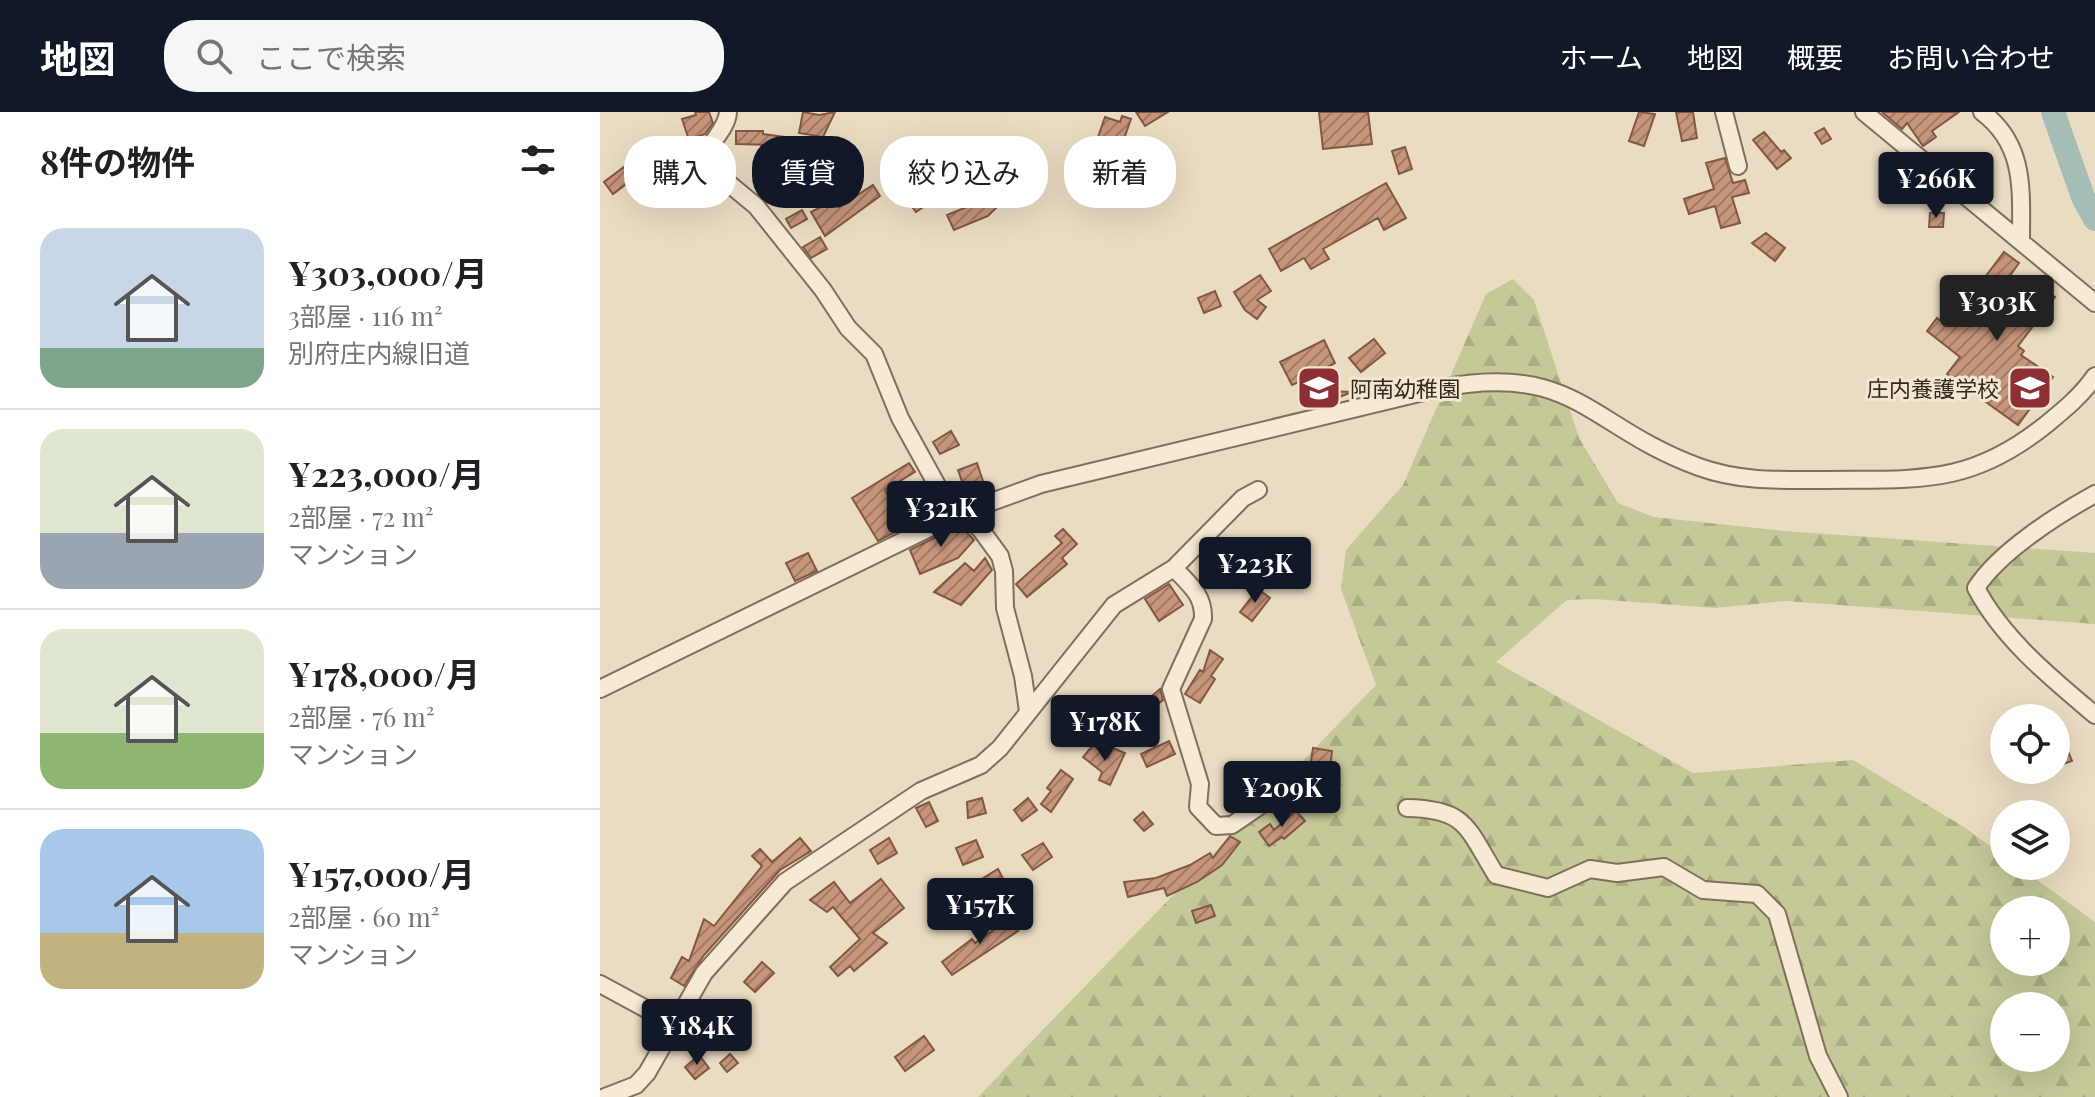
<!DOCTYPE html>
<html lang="ja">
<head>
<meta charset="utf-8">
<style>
  body { margin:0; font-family:"Playfair Display","Noto Sans JP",serif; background:#f6f6f6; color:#202124; height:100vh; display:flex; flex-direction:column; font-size:30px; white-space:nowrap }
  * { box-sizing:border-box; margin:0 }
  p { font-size:26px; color:#757577 }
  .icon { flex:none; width:44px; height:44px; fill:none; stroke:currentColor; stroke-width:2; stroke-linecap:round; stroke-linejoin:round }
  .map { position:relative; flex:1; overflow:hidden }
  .panel { display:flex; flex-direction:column; background:#fff; width:600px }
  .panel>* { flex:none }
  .guide { position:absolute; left:24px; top:24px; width:760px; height:72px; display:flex; gap:16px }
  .controls { position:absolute; left:1390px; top:592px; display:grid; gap:16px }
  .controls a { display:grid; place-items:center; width:80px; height:80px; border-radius:50%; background:#fff; box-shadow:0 8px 32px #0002; font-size:40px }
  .price { position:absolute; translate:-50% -68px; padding:0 18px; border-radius:8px; background:#111827; color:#fff; font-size:26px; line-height:52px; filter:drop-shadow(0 2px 4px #0008) }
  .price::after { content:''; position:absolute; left:50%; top:48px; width:24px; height:18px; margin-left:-12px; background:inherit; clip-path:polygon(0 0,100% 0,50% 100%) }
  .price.current { background:#222; color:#fff }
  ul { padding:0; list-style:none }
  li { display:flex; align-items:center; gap:24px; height:200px; padding:0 40px }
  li+li { border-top:2px solid #e0e0e0 }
  li span { display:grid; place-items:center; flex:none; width:224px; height:160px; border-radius:24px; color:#555 }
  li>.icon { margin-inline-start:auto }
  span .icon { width:96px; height:96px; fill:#fffc; stroke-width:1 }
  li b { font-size:34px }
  h2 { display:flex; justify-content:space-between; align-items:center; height:96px; padding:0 40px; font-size:34px }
  .chip { padding:0 28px; border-radius:32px; background:#fff; box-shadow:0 8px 32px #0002; font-size:28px; line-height:72px }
  .chip.current { background:#111827; color:#fff }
  header { display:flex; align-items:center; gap:48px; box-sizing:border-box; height:112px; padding:0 40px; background:#111827; color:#fff }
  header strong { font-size:38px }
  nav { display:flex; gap:44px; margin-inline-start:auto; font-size:28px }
  .search { width:560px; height:72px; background:#f6f6f6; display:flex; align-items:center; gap:20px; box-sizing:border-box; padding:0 28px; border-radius:32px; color:#757577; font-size:30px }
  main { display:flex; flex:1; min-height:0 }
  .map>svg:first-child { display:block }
  .forest { fill:url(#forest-firs); fill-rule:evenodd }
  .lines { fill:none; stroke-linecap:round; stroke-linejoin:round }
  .river { stroke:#a4beb5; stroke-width:24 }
  .building { fill:url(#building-hatch); stroke:#815842; stroke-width:2 }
  .minor-casing { stroke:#836e5b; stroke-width:20 }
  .minor { stroke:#f6ead5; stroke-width:16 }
  .labels { text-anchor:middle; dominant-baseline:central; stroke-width:6; stroke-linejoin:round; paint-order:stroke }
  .poi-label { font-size:22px; fill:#34271e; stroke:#f3e7d1; text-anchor:start }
</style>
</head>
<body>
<header>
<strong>地図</strong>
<div class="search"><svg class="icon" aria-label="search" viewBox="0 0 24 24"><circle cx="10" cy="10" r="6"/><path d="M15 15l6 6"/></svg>ここで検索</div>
<nav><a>ホーム</a><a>地図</a><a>概要</a><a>お問い合わせ</a></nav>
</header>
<main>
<section class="panel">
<h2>8件の物件<svg class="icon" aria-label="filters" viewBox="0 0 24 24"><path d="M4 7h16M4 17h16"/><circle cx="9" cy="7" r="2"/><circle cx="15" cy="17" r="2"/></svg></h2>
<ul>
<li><span style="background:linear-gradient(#c9d6e8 75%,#7fa58c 0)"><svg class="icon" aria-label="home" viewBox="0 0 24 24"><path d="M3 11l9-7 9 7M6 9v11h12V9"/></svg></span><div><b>¥303,000/月</b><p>3部屋 · 116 m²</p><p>別府庄内線旧道</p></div></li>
<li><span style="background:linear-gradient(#dfe7d0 65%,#9aa5b1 0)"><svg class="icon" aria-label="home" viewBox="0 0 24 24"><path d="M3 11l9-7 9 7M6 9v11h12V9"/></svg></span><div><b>¥223,000/月</b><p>2部屋 · 72 m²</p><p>マンション</p></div></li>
<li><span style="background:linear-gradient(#dfe7d0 65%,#8fb573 0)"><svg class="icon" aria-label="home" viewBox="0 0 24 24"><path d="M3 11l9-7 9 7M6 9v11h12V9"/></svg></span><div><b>¥178,000/月</b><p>2部屋 · 76 m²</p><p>マンション</p></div></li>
<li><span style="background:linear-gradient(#a9c7e8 65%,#c2b280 0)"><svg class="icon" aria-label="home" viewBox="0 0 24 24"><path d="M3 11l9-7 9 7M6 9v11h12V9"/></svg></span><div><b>¥157,000/月</b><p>2部屋 · 60 m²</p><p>マンション</p></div></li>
</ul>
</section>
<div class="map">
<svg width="1495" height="985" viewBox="0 0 1495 985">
  <defs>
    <pattern id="forest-firs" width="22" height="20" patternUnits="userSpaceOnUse" patternTransform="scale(2)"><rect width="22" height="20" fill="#c5c897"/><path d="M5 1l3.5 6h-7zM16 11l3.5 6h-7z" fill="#aaac82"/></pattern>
    <pattern id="building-hatch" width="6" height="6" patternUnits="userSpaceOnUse" patternTransform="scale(2)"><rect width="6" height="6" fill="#c6967b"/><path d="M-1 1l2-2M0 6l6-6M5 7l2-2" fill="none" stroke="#a27a64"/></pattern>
  </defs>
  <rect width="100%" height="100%" fill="#eadcc2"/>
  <path class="forest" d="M 913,167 L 934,188 L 979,326 L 1018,391 L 1053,405 L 1184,419 L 1495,441 L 1495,512 L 1186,489 L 1115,496 L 994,487 L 967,488 L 896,550 L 1093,661 L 1253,648 L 1364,715 L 1404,744 L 1404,754 L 1418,754 L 1495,810 L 1495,985 L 378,985 L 776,573 L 741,477 L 746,438 L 803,373 L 886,182 ZM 1404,798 L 1456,798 L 1456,850 L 1404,850 ZM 1404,894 L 1456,894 L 1456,946 L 1404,946 Z"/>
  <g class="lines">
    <path class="river" d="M 1453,0 L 1483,85 L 1495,107"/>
  </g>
  <path class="building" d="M 95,0 L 109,0 L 113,11 L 105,22 L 89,28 L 82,7 L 96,3 Z
    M 203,0 L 219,3 L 235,0 L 223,25 L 199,21 Z
    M 536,0 L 568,0 L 545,14 Z
    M 719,0 L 768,0 L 772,32 L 723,37 Z
    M 1039,0 L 1055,2 L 1044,34 L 1029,29 Z
    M 1076,0 L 1093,0 L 1097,26 L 1082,29 Z
    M 1282,0 L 1359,0 L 1332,19 L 1336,25 L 1323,34 L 1307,11 L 1302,17 Z
    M 522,4 L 531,7 L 520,38 L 498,25 L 505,5 L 520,10 Z
    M 1224,16 L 1231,27 L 1222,32 L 1215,21 Z
    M 136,19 L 163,19 L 163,22 L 193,26 L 192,33 L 187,33 L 186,40 L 168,38 L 169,33 L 136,32 Z
    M 1164,20 L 1181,40 L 1184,38 L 1191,46 L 1177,57 L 1153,28 Z
    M 805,35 L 812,57 L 799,62 L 792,39 Z
    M 1125,46 L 1133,71 L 1145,68 L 1149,81 L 1132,85 L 1140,111 L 1121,116 L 1115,94 L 1089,102 L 1084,87 L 1114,77 L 1106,51 Z
    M 213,51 L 219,67 L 197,75 L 191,60 Z
    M 24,55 L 33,67 L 13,82 L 4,70 Z
    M 786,71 L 806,106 L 784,118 L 778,106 L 723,137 L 729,147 L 711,157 L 704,146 L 681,159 L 669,137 Z
    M 273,73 L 280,84 L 225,124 L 211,100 L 235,88 L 239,95 Z
    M 330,74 L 338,85 L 316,100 L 308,89 Z
    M 384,79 L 398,94 L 388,104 L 354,118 L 347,103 L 379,90 L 377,87 Z
    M 202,98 L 207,107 L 191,116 L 186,107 Z
    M 1330,101 L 1344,101 L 1343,115 L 1329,115 Z
    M 1166,121 L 1185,136 L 1175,149 L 1152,131 Z
    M 220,125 L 227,137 L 211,146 L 203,135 Z
    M 1404,140 L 1419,151 L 1402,175 L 1424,191 L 1438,173 L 1455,185 L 1418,234 L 1424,239 L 1421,243 L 1453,265 L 1418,313 L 1347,262 L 1360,245 L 1327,219 L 1337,206 L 1348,214 Z
    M 660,163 L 671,179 L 657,188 L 666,195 L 657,207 L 645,198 L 634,180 Z
    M 615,179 L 621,194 L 604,201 L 598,186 Z
    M 774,227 L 785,241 L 761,260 L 749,246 Z
    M 724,228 L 735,251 L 720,259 L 728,279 L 752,280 L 712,296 L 701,269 L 692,273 L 680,250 Z
    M 351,319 L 359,333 L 340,342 L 333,330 Z
    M 309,351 L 315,360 L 285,378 L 287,382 L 321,370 L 338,397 L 278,429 L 252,386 Z
    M 377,351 L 383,369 L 364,375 L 358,358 Z
    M 360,413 L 374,428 L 358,446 L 320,462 L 310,438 Z
    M 463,417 L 477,432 L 462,446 L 467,452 L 427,485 L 416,472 L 462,431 L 455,424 Z
    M 208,441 L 217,459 L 195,469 L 186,451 Z
    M 385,446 L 392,458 L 361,493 L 334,480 L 365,451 L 374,459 Z
    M 569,472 L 583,493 L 559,509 L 545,487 Z
    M 658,477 L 670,486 L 652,509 L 640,500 Z
    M 610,538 L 623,547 L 611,564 L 615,567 L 600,591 L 585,582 L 600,558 L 603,560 Z
    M 560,577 L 563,588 L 515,625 L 510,619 Z
    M 569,629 L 575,642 L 547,655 L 541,642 Z
    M 493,633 L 508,646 L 513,636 L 525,641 L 510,673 L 499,668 L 502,660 L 483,645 Z
    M 713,636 L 732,639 L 729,665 L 709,662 Z
    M 1468,639 L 1472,649 L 1460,653 L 1458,640 Z
    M 670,654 L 682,665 L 654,684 L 648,679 Z
    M 461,658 L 473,667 L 451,700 L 441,692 L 451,679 L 447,676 Z
    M 694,684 L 710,685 L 713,691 L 698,696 Z
    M 382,686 L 386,701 L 368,706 L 367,690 Z
    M 428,686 L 437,698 L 422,709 L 414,698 Z
    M 329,690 L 338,709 L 326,715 L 316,696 Z
    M 696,699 L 705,709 L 684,727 L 682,725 L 669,734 L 659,720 L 670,712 L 674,718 Z
    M 543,700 L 553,712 L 544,719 L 534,708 Z
    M 630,724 L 640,730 L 622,753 L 597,770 L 567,784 L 564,776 L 528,785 L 524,770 L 556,766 L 590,753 L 610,741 L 613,746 Z
    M 200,726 L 211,739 L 180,758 L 104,843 L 84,874 L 71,866 L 82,845 L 89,849 L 104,807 L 114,814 L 162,754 L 152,744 L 160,737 L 172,750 Z
    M 289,726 L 297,741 L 278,752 L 270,738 Z
    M 376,728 L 383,745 L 363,753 L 356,736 Z
    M 443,731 L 452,745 L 433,758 L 422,743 Z
    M 398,757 L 407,774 L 384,787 L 375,771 Z
    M 281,767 L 304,796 L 273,821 L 287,831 L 254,859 L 250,854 L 238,864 L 230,855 L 260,827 L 233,795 L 227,800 L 210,788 L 234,770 L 250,791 Z
    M 611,793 L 615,804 L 596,811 L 592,799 Z
    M 406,803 L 418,819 L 352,863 L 342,850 L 372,827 L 375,831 L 400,813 L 397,809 Z
    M 162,850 L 174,861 L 155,880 L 144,870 Z
    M 324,924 L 334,938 L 305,959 L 295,945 Z
    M 130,942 L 138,951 L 127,960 L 120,951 Z
    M 99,943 L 109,956 L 95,967 L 85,955 Z"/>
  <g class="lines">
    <g class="minor-casing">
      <path id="minor" d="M 128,0 C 127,20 102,35 105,52 L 156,94 L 223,178 L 248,216 L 274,242 L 300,306 L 338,375 L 381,418 L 400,444 L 404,459 L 405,496 L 423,564 L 428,599
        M 1124,0 L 1138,54
        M 1264,0 L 1495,191
        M 1382,0 C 1426,33 1421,79 1421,129
        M 1495,382 C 1457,403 1399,440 1376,476 C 1403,527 1451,566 1495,603
        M 574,456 C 590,473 604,483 603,507 L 571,577 L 600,672 L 598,695 L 616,714 L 632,713 L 693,671 L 726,676
        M 0,577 L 356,403 L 441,372 L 840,276 C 976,250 989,315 1099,355 C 1140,370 1182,368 1225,368 C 1319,367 1371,374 1448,311 C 1465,297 1482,283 1495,264
        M 807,696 C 867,697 867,716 896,763 L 948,776 L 990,757 L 1017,761 L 1064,755 L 1103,778 L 1157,782 L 1177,802 L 1218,944 L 1239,985
        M 0,872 L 74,912
        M 5,985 L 36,973 L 47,961 L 104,861 L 185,770 L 321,679 L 381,653 L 400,636 L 514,493 L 574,456 L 643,386 L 658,378"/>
    </g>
    <use href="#minor" class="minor"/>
  </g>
  <defs>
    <g id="school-square" transform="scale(2.3)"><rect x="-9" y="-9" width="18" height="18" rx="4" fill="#8e2f35" stroke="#f3e7d1"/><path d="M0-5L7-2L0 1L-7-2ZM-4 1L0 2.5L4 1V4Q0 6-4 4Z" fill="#fff"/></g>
  </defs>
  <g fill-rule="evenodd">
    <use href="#school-square" x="719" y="276"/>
    <use href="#school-square" x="1430" y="276"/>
  </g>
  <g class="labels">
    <g class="poi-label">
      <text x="750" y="276">阿南幼稚園</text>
      <text x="1399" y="276" text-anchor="end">庄内養護学校</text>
    </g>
  </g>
</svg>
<div class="controls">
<a><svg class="icon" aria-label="locate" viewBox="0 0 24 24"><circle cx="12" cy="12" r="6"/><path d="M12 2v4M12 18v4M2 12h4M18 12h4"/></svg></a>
<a><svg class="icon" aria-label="layers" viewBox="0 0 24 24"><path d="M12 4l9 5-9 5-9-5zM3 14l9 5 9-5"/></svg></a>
<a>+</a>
<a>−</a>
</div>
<b class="price" style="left:1336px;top:108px">¥266K</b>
<b class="price current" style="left:1397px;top:231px">¥303K</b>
<b class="price" style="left:341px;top:437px">¥321K</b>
<b class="price" style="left:655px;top:493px">¥223K</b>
<b class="price" style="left:505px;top:651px">¥178K</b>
<b class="price" style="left:682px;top:717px">¥209K</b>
<b class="price" style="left:380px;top:834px">¥157K</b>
<b class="price" style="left:97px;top:955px">¥184K</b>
<div class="guide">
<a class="chip">購入</a>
<a class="chip current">賃貸</a>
<a class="chip">絞り込み</a>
<a class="chip">新着</a>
</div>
</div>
</main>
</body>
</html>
